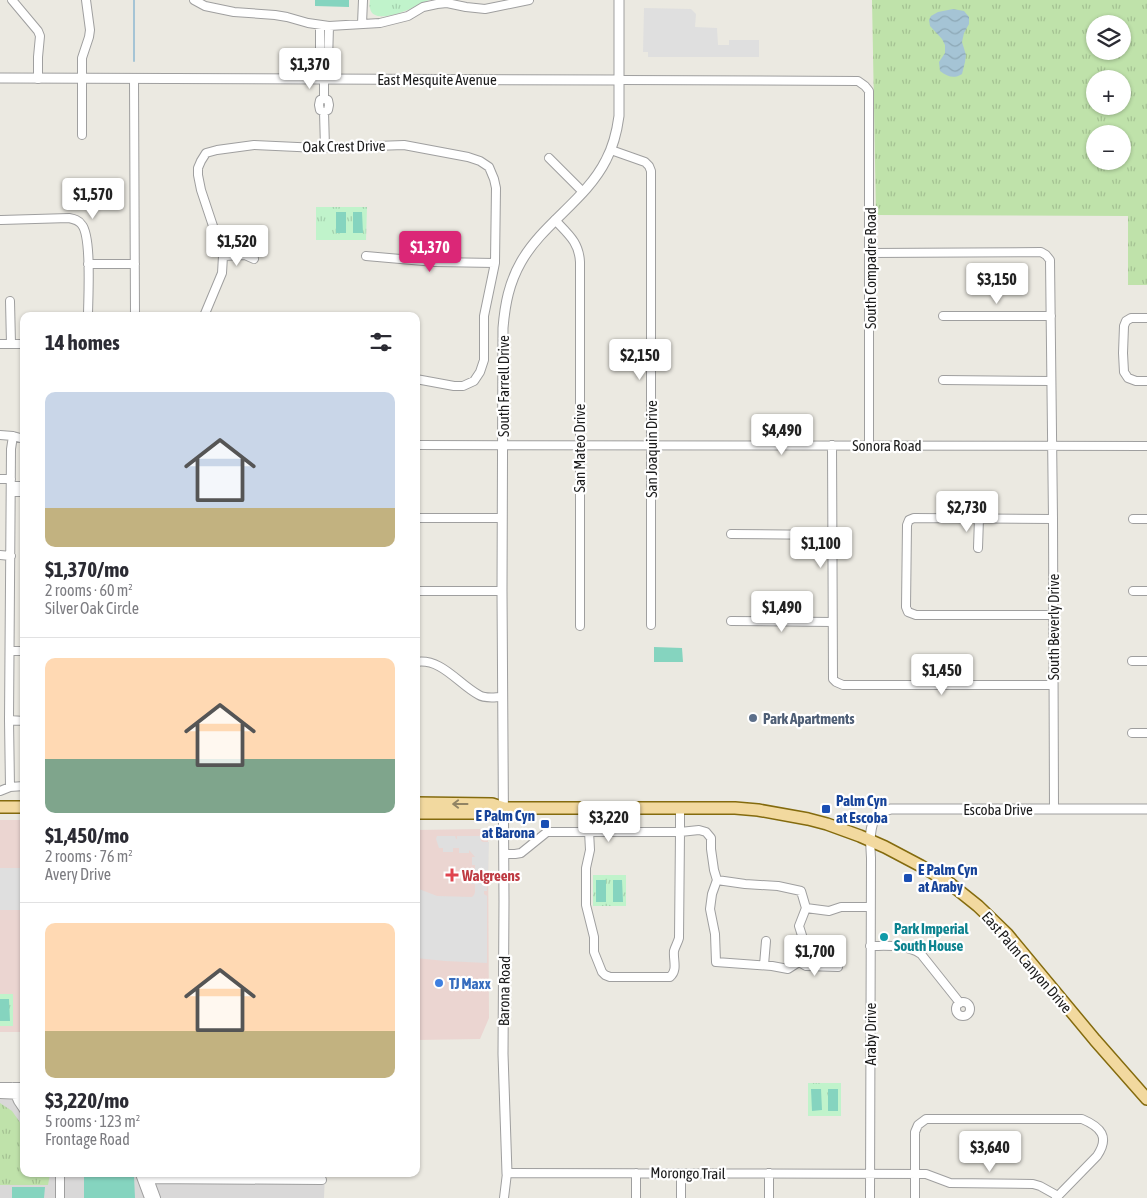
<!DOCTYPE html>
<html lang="en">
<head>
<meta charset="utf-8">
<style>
  body { margin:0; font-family:"Asap Condensed",sans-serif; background:#f7f7f7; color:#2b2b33; height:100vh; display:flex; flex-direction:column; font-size:19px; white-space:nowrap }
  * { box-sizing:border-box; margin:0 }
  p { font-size:16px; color:#7c7c81 }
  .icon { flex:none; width:28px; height:28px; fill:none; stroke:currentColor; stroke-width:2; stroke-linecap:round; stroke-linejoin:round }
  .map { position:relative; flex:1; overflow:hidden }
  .drawer { position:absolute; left:20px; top:312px; width:400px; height:865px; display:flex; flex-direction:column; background:#fff; border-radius:10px; box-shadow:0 1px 4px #0004 }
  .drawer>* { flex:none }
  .fabs { position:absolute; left:1086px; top:15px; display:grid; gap:10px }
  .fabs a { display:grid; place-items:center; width:45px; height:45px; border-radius:50%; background:#fff; box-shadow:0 1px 4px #0004; font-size:25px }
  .price { position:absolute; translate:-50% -42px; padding:0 11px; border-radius:5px; background:#fff; color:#222; font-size:16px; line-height:32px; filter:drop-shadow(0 1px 2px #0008) }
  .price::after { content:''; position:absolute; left:50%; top:30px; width:15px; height:11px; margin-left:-8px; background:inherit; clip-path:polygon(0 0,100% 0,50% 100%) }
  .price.current { background:#db2777; color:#fff }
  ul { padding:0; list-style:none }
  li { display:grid; align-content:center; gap:10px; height:265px; padding:0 25px }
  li+li { border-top:1px solid #e1e1e2 }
  li span { display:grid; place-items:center; height:155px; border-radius:10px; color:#555 }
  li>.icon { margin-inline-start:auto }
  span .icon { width:90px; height:90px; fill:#fffc; stroke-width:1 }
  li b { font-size:21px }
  h2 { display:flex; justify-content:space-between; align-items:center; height:60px; padding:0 25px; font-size:21px }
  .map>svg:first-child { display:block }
  .residential { fill:#d9d8d8 }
  .commercial { fill:#ebd5d1 }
  .grass { fill:url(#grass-tufts); fill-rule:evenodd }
  .park { fill:url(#park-tufts) }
  .pitch { fill:#85d4bf }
  .parking { fill:#dfdfdf }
  .water { fill:url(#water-waves) }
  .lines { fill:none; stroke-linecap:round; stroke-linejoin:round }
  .stream { stroke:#a5c4d5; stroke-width:2 }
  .minor-casing { stroke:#9f9f9f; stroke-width:10 }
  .tertiary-casing { stroke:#9f9f9f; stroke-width:11 }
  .primary-casing { stroke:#846b0e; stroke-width:14 }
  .minor { stroke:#fff; stroke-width:8 }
  .tertiary { stroke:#fff; stroke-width:9 }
  .primary { stroke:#f2d99f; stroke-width:11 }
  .oneway { stroke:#918464 }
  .service-dot { fill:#5c6f8a; stroke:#fff; stroke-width:2 }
  .transit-dot { fill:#1a4fb4; stroke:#fff; stroke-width:2 }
  .health-dot { fill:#e0444e; stroke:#fff; stroke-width:2 }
  .culture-dot { fill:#0f9aa8; stroke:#fff; stroke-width:2 }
  .shop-dot { fill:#3f7fe0; stroke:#fff; stroke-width:2 }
  .labels { text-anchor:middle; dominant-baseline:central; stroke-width:4.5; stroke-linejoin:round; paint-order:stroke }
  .street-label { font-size:15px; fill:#1b1b1b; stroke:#fff }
  .service-label { font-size:15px; font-weight:bold; fill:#4e5e75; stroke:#fff; text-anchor:start }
  .transit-label { font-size:15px; font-weight:bold; fill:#164399; stroke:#fff; text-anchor:start }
  .health-label { font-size:15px; font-weight:bold; fill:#be3a42; stroke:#fff; text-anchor:start }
  .culture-label { font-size:15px; font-weight:bold; fill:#0d838f; stroke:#fff; text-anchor:start }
  .shop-label { font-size:15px; font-weight:bold; fill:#366cbe; stroke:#fff; text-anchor:start }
</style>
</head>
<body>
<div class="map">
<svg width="1147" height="1198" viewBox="0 0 1147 1198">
  <defs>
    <pattern id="grass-tufts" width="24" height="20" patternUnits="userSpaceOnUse" patternTransform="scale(1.25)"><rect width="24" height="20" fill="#bfe2aa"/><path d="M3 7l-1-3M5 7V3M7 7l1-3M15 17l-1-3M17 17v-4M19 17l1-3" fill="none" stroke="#a4c192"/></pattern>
    <pattern id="park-tufts" width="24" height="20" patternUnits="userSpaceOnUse" patternTransform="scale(1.25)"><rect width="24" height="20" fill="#c0f3cb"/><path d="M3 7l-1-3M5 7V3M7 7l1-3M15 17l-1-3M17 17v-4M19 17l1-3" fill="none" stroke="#a4d0ae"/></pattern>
    <pattern id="water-waves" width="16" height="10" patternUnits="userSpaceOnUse" patternTransform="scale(1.25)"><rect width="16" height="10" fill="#a5c4d5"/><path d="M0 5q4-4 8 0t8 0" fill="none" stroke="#8da8b6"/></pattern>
  </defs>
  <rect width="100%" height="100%" fill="#ebe9e1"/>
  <path class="residential" d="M 0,1088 L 24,1088 L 24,1174 L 143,1174 L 146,1179 L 325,1174 L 324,1198 L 0,1198 Z"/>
  <path class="commercial" d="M 0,820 L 24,820 L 24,1032 L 0,1032 Z
    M 480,829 L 488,836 L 489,1018 L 480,1039 L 416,1040 L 416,830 Z"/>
  <path class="grass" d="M 872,0 L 1147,0 L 1147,285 L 1128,285 L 1128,216 L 876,215 ZM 1095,24 L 1122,24 L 1122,51 L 1095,51 ZM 1095,79 L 1122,79 L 1122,106 L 1095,106 ZM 1095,134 L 1122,134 L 1122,161 L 1095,161 Z
    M 0,1103 L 12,1111 L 24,1128 L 24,1174 L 50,1174 L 48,1185 L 0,1185 Z"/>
  <path class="park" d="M 370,0 L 430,0 C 421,2 414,8 405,11 C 395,15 372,22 370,8 C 369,5 370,3 370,0 Z
    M 316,207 L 367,207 L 366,240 L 316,240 Z
    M 593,875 L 626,875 L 626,906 L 593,906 Z
    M 0,994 L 13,994 L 13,1026 L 0,1026 Z
    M 808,1083 L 841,1083 L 841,1116 L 808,1116 Z"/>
  <path class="pitch" d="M 315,0 L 349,0 L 349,7 L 315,6 Z
    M 336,212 L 346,212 L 346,233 L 336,233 Z
    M 353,212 L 362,212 L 363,233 L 353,233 Z
    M 654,647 L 682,648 L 683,662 L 654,662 Z
    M 596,880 L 606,880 L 606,902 L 596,902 Z
    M 622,880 L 623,902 L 613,902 L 613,880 Z
    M 0,999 L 9,999 L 10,1021 L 0,1021 Z
    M 811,1089 L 821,1089 L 822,1110 L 812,1111 Z
    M 828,1089 L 838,1089 L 838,1111 L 828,1111 Z
    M 134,1176 L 135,1198 L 84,1198 L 84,1177 Z
    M 12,1187 L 45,1187 L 44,1198 L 12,1198 Z"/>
  <path class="parking" d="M 644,8 L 691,9 L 696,14 L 695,27 L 717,28 L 718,45 L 729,45 L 729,40 L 759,40 L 759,57 L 648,57 L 648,52 L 643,52 Z
    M 437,836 L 455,836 L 456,839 L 457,839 L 457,836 L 481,836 L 481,841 L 483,842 L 489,842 L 488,876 L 486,878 L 487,891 L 484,891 L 484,894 L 487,896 L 487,963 L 445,961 L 416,958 L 416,883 L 419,884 L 419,889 L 437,896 L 472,897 L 474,895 L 475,892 L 475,884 L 471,884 L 471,872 L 475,871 L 475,865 L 472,865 L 472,857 L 475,857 L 469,850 L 469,853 L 459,853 L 459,848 L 453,848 L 453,852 L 443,852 L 443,848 L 439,848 L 436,839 Z
    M 0,868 L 24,868 L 24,910 L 0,910 Z"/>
  <path class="water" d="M 953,9 L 964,11 L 969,17 L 969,24 L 964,33 L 962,42 L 966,55 L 965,62 L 962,74 C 954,79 948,77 940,71 L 939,62 L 945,53 L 945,45 L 942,39 L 930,26 L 929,20 L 931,16 L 938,12 Z"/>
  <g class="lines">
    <path class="stream" d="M 134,0 L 134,61"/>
    <g class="minor-casing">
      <path id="minor" d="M 12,0 L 38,31 L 40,36 L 38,57 L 38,79
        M 194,0 L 205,6 L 234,12 L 275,15 L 287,17 L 308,23 L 329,26 L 380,23 L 408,16 L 423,7 L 437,4 L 447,3 L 466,7 L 485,9 L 529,0
        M 362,24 L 363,0
        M 320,25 L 320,61 L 324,66 L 324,98
        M 324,66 L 328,62 L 329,26
        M 134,79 L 135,316
        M 620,80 L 858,81 L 865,86 L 869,91 L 869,445
        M 324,112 L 320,110 L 319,105 L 320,100 L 324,98 L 328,100 L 329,105 L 328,110 L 324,112 L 325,148
        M 82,135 L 82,58 L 89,37 L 90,30 L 86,0
        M 611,150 L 645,162 L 649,166 L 651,171 L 651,625
        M 549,158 L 583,192
        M 1,220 L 69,218 C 74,219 79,220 82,225 C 92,238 88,298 88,316
        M 555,220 C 568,234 579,242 580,262 L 580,626
        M 870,253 L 1041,252 L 1046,255 L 1050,260 L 1053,519 L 1054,809
        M 223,256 L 245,255 L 254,259
        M 366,256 L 435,262 L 495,263
        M 88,264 L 135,264
        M 10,301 L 11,344
        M 204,316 L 222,273 L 223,256 L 201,190 L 198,175 L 198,168 L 201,161 L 206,153 L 217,150 L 254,145 L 319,148 L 404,145 L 468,157 L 480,161 L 489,167 L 494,179 L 496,188 L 495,263 L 484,316 L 484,360 L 480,372 L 474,381 L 463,386 L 454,386 L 416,379
        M 943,316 L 1051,316
        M 1147,318 L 1131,318 L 1126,321 L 1124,326 L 1123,353 L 1124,372 L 1128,378 L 1136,381 L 1147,381
        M 0,344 L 24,344
        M 943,380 L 1051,381
        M 0,435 L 13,436 L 24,439
        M 416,445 L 1147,446
        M 832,445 L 833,679 L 836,682 L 843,685 L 1053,685
        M 0,479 L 11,479
        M 11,486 L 24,486
        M 11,492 L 24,492
        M 416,518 L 502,518
        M 1053,519 L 914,518 L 909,520 L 907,525 L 906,607 L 908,612 L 916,615 L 1054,615
        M 1133,519 L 1147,519
        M 731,534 L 832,535
        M 978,548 L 979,518
        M 0,555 L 11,556
        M 416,591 L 502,591
        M 1133,591 L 1147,591
        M 731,621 L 832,622
        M 10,651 L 24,651
        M 1132,661 L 1147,661
        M 416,662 C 442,658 458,684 479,695 C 485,699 495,697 502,697
        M 9,720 L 24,721
        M 1132,733 L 1147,733
        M 10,787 L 9,720 L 11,449 L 13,436
        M 0,791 L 10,787 L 24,786
        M 589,831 L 590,850 L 586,868 L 586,905 L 594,937 L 594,952 L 602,972 L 605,975 L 610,977 L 670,977 C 678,970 673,960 674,951 C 675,947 678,942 679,938 L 680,832 L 699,830 L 706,832 L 711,838 L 711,849 L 714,870 L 717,880
        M 870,840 L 871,858 L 870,1198
        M 504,854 L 515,854 L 521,853 L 547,832 L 680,832 L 680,808
        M 717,880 L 745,884 L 778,886 L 801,891 L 806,908 L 799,926 L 805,945 L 799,962 L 788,969 L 772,966 L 716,962 L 715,934 L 710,909 L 712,894 Z
        M 806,908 L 829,911 L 841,907 L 870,907
        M 870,946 C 889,946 905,944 921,954 L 960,1003
        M 799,962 L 806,966 L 838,967
        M 764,965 L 766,941
        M956 1009a7 7 0 1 1 14 0a7 7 0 1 1-14 0Z
        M 0,1087 L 24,1087
        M 12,1087 L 18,1101 L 24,1110
        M 0,1094 L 24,1095
        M 636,1173 L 636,1198
        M 60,1174 L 60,1198
        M 140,1174 L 149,1198
        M 146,1174 L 149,1179 L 156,1198
        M 142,1179 L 322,1180
        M 504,1198 L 507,1173 L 926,1174 L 950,1183 L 1033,1184 L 1040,1186 L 1058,1196
        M 681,1198 L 681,1173
        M 769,1198 L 769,1173
        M 915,1198 L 915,1132 L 918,1125 L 926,1119 L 1082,1119 C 1101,1127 1110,1137 1097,1156 L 1056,1198"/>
    </g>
    <g class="tertiary-casing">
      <path id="tertiary" d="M 0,78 L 620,80
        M 870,840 C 871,825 873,812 891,809 L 1147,809
        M 507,1173 L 503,1054 L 504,901 L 502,591 L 503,328 C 505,304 509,283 521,262 C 543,223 586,200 606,160 C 613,147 617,131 619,116 L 619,0"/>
    </g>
    <g class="primary-casing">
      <path id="primary" d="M 416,803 L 492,804 L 504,808 L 735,808 L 758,810 L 808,819 L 827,824 L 860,836 L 885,847 L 921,866 L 948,882 L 978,906 L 1007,934 L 1095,1040 L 1147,1099
        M 0,807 L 24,807
        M 416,813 L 492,813 L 504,808"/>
    </g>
    <use href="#minor" class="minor"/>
    <use href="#tertiary" class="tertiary"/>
    <use href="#primary" class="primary"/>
  </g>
  <defs><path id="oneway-shaft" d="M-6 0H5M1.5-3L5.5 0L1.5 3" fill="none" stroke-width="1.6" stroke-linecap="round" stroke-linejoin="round" transform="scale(1.25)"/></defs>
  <use class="oneway" href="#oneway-shaft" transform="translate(460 804) rotate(-180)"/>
  <circle class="service-dot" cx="753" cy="718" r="5"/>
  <g class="transit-dot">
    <rect x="821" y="804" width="10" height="10" rx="2.5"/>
    <rect x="540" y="819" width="10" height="10" rx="2.5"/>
    <rect x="903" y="873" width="10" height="10" rx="2.5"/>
  </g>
  <path class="health-dot" d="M449.5 867.5h5v5h5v5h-5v5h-5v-5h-5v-5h5z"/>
  <circle class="culture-dot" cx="884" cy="937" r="5"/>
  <circle class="shop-dot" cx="439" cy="983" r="5"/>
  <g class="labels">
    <g class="street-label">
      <text x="437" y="79">East Mesquite Avenue</text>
      <text transform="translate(344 146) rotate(-1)">Oak Crest Drive</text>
      <text transform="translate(870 268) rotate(-90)">South Compadre Road</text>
      <text transform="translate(503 386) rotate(-90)">South Farrell Drive</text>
      <text x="887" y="445">Sonora Road</text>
      <text transform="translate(579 448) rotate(-90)">San Mateo Drive</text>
      <text transform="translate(651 449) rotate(-90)">San Joaquin Drive</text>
      <text transform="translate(1053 627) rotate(-90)">South Beverly Drive</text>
      <text x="998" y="809">Escoba Drive</text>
      <text transform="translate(1027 962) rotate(49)">East Palm Canyon Drive</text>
      <text transform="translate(504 991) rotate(-89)">Barona Road</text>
      <text transform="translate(870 1034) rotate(-90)">Araby Drive</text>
      <text transform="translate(688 1173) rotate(1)">Morongo Trail</text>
    </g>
    <g class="service-label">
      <text x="763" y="718">Park Apartments</text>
    </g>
    <g class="transit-label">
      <text x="836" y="800">Palm Cyn<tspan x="836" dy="17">at Escoba</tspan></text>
      <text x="535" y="815" text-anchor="end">E Palm Cyn<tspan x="535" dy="17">at Barona</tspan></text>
      <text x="918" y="869">E Palm Cyn<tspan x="918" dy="17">at Araby</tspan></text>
    </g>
    <g class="health-label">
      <text x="462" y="875">Walgreens</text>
    </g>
    <g class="culture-label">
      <text x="894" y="928">Park Imperial<tspan x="894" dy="17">South House</tspan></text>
    </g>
    <g class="shop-label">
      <text x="449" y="983">TJ Maxx</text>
    </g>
  </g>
</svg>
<div class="fabs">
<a><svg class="icon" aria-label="layers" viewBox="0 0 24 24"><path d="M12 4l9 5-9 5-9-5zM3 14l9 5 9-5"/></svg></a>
<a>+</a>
<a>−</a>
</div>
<b class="price" style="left:310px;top:90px">$1,370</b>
<b class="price" style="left:93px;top:220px">$1,570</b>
<b class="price" style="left:237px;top:267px">$1,520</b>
<b class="price current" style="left:430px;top:273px">$1,370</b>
<b class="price" style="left:997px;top:305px">$3,150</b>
<b class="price" style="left:640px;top:381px">$2,150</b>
<b class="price" style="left:782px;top:456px">$4,490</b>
<b class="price" style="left:967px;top:533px">$2,730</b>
<b class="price" style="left:821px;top:569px">$1,100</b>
<b class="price" style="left:782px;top:633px">$1,490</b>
<b class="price" style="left:942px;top:696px">$1,450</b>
<b class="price" style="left:609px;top:843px">$3,220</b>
<b class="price" style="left:815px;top:977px">$1,700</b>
<b class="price" style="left:990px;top:1173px">$3,640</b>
<section class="drawer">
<h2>14 homes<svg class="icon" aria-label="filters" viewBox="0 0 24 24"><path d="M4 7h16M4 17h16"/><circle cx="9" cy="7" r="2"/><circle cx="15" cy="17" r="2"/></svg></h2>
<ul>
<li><span style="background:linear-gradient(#c9d6e8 75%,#c2b280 0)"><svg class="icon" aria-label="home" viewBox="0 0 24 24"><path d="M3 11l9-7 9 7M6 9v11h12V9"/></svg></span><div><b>$1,370/mo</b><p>2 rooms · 60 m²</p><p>Silver Oak Circle</p></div></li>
<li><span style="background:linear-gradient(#ffd9b3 65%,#7fa58c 0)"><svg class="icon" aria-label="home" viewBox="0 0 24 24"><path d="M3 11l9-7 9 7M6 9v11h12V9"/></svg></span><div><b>$1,450/mo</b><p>2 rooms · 76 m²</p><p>Avery Drive</p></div></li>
<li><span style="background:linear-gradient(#ffd9b3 70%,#c2b280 0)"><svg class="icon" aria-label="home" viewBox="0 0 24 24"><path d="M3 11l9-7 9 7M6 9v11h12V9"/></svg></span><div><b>$3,220/mo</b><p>5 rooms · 123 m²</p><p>Frontage Road</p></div></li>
</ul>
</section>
</div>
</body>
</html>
